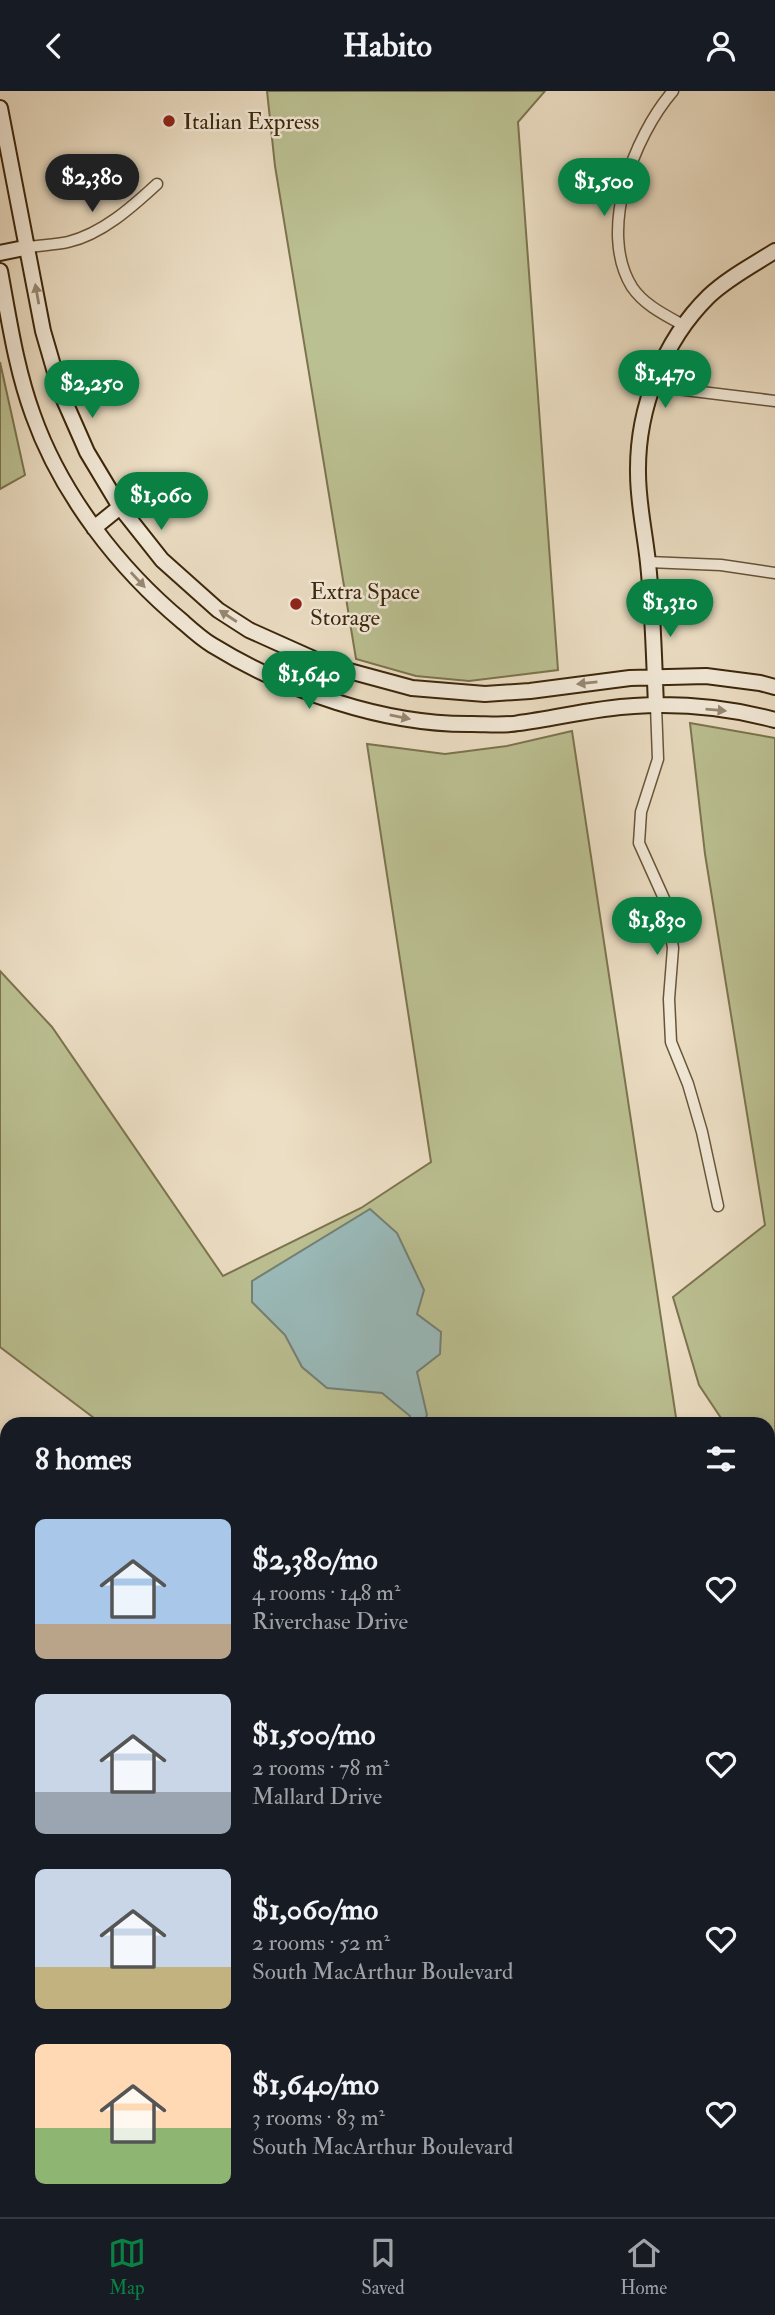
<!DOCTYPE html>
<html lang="en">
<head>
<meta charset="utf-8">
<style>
  body { margin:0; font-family:"IM FELL Double Pica",serif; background:#242831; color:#f1f3f6; height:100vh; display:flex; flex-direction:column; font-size:26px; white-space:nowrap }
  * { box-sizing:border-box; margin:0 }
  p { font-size:23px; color:#9ea1a6 }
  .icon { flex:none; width:38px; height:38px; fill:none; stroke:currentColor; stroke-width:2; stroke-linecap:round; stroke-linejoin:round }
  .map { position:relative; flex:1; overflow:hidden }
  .details { position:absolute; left:0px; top:1326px; width:775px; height:800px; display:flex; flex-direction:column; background:#171b24; border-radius:21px 21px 0 0; box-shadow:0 4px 10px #0003 }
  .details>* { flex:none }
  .price { position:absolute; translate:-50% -60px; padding:0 16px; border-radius:24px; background:#0b8043; color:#fff; font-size:23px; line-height:46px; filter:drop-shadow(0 2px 4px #0008) }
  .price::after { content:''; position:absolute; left:50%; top:42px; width:21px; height:16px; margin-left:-10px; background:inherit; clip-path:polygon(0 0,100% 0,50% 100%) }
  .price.on { background:#222; color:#fff }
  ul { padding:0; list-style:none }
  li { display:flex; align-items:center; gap:21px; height:175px; padding:0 35px }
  li span { display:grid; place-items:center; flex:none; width:196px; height:140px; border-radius:10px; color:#555 }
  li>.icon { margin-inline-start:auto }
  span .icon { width:84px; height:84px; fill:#fffc; stroke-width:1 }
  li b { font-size:30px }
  h2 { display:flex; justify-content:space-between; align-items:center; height:84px; padding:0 35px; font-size:30px }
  header { display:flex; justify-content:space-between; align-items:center; height:91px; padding:0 35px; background:#171b24; font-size:32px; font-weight:800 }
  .menu { display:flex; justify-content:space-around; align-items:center; height:98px; border-top:2px solid #363941; background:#171b24; font-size:19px; color:#9ea1a6 }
  .menu a { display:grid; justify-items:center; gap:4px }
  .menu .on { color:#0b8043 }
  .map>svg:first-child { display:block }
  .green { fill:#bbc092; stroke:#7c744e; stroke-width:2 }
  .water { fill:#9abbbb; stroke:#748075; stroke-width:2 }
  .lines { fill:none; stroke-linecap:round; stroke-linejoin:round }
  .street-casing { stroke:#685539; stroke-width:13 }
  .secondary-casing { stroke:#3c270b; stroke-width:18 }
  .street { stroke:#f3ead9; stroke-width:10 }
  .secondary { stroke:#f3ead9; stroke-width:14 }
  .oneway { fill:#988872 }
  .poi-dot { fill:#8f2418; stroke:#f3ead9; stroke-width:2.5 }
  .labels { text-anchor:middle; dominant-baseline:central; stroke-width:5; stroke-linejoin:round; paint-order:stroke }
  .poi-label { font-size:23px; fill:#3c270b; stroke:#f3ead9; text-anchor:start }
</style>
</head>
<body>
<header><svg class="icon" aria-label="back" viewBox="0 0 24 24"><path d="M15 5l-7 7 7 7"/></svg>Habito<svg class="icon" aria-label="person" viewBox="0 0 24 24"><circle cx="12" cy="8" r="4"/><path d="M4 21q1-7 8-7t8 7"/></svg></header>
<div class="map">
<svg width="775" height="2126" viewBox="0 0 775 2126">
  <rect width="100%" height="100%" fill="#ecdec4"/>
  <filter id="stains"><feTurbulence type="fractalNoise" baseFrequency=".00286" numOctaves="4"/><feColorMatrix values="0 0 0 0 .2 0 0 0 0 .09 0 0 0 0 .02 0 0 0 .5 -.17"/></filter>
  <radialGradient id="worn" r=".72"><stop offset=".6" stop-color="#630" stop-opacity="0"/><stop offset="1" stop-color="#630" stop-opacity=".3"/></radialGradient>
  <path class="green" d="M 267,0 L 545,0 L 518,31 L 558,579 L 469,590 L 416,585 L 356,568 L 275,75 Z
    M 0,271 L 25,384 L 0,398 Z
    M 690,632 L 775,647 L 775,1405 L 768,1396 L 768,1334 L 725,1333 L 699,1294 L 673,1206 L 765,1134 L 705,763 Z
    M 572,640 L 677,1333 L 102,1333 L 0,1256 L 0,880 L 52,936 L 223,1185 L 361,1117 L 431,1071 L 367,653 L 445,663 L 507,655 Z
    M 7,1573 L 7,1914 L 0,1917 L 0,1579 Z
    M 768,1598 L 775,1607 L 775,1668 L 768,1691 Z
    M 768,1771 L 775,1814 L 775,2126 L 592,2126 L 591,2119 L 768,2119 Z"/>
  <path class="water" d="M 370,1118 L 397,1142 L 424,1199 L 417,1223 L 441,1241 L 440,1263 L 417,1281 L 427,1324 L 423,1333 L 407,1333 L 410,1325 L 382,1302 L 327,1297 L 302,1276 L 285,1244 L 252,1211 L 252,1190 Z
    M 7,1695 L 7,1807 L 0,1813 L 0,1709 Z"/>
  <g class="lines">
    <g class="street-casing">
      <path id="street" d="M 673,0 C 634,45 597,140 632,196 C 644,214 665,224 683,234
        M 29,156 C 41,154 55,154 68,151 C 102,143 132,116 157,93
        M 652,295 L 775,310
        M 648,471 L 721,474 L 775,482
        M 656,615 L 658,668 L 641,721 L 639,752 L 666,812 L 673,857 L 669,908 L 671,951 L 688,993 L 702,1041 L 718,1115
        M 0,1355 L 7,1361
        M 0,1470 L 7,1464
        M 775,1703 L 772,1746 L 775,1762
        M 0,2004 L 7,1994
        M 0,2105 L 7,2109
        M 26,2119 L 38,2126
        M 455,2126 L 459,2119"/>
    </g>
    <g class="secondary-casing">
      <path id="secondary" d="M 0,17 L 43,240 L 61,302 L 87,361 L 120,416 L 162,469 L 218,519 L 249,539 L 327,574 L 412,597 L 485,603 L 530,600 L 630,587 L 706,585 L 760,592 L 775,596
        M 0,162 L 29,156
        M 0,180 C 9,228 16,278 33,324 C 61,403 119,478 183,531 C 192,539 202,548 212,554 C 287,600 383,634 472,633 C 487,633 504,635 519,632 C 557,627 595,617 634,615 C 680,612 730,617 775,629
        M 94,437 L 120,416
        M 656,615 C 654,568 653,519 648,472 C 645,442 638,413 638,382 C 637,318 663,250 709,205 C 728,187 753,174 775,160
        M 0,1972 L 7,1977
        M 292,2119 L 311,2126"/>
    </g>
    <use href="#street" class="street"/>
    <use href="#secondary" class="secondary"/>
  </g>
  <defs><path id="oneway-solid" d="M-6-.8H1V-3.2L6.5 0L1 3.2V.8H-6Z" transform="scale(1.75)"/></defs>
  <g class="oneway">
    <use href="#oneway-solid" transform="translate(37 203) rotate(-100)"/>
    <use href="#oneway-solid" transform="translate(138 489) rotate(47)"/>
    <use href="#oneway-solid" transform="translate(228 525) rotate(-147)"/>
    <use href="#oneway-solid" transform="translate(587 592) rotate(174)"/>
    <use href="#oneway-solid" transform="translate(716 619) rotate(5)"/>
    <use href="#oneway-solid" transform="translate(400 626) rotate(11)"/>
  </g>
  <g class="poi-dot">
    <circle cx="169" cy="30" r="7"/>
    <circle cx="296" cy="513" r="7"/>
  </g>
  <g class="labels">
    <g class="poi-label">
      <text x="183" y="30">Italian Express</text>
      <text x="310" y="500">Extra Space<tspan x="310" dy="26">Storage</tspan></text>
    </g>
  </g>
  <rect width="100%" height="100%" filter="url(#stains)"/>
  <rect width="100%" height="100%" fill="url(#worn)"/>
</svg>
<b class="price on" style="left:92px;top:123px">$2,380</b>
<b class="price" style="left:604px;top:127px">$1,500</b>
<b class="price" style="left:665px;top:319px">$1,470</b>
<b class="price" style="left:92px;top:329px">$2,250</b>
<b class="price" style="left:161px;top:441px">$1,060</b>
<b class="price" style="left:670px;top:548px">$1,310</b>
<b class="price" style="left:309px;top:620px">$1,640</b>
<b class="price" style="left:657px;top:866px">$1,830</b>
<section class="details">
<h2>8 homes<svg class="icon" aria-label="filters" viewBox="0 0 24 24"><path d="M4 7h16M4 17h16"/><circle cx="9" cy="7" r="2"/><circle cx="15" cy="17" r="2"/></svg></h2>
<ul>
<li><span style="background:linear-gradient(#a9c7e8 75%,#b9a48a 0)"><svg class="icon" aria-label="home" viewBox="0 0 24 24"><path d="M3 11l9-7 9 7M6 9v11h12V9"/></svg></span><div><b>$2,380/mo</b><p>4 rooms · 148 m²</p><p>Riverchase Drive</p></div><svg class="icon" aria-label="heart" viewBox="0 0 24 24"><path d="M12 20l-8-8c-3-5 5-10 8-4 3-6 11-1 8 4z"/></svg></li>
<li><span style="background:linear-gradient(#c9d6e8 70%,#9aa5b1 0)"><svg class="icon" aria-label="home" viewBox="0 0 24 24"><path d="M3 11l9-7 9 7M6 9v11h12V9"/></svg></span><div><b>$1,500/mo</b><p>2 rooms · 78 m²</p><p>Mallard Drive</p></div><svg class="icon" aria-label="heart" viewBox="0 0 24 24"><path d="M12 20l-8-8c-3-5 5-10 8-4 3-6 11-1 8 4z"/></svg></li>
<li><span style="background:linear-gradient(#c9d6e8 70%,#c2b280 0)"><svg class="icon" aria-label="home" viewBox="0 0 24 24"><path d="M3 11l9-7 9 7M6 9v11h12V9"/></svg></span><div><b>$1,060/mo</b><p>2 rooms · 52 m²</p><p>South MacArthur Boulevard</p></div><svg class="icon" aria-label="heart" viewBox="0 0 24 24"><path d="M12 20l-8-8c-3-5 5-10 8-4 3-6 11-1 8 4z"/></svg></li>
<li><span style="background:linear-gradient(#ffd9b3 60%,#8fb573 0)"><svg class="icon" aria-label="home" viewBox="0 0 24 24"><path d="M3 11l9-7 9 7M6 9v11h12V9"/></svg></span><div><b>$1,640/mo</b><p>3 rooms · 83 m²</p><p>South MacArthur Boulevard</p></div><svg class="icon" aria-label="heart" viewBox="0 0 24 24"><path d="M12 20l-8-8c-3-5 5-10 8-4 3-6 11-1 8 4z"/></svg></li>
</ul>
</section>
</div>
<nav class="menu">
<a class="on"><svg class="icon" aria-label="map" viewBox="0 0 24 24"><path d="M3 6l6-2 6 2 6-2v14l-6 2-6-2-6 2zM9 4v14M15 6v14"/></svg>Map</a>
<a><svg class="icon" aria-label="saved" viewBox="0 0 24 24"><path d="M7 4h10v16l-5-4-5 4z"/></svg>Saved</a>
<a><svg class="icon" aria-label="home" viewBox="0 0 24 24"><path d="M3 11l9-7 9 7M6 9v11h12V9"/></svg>Home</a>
</nav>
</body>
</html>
